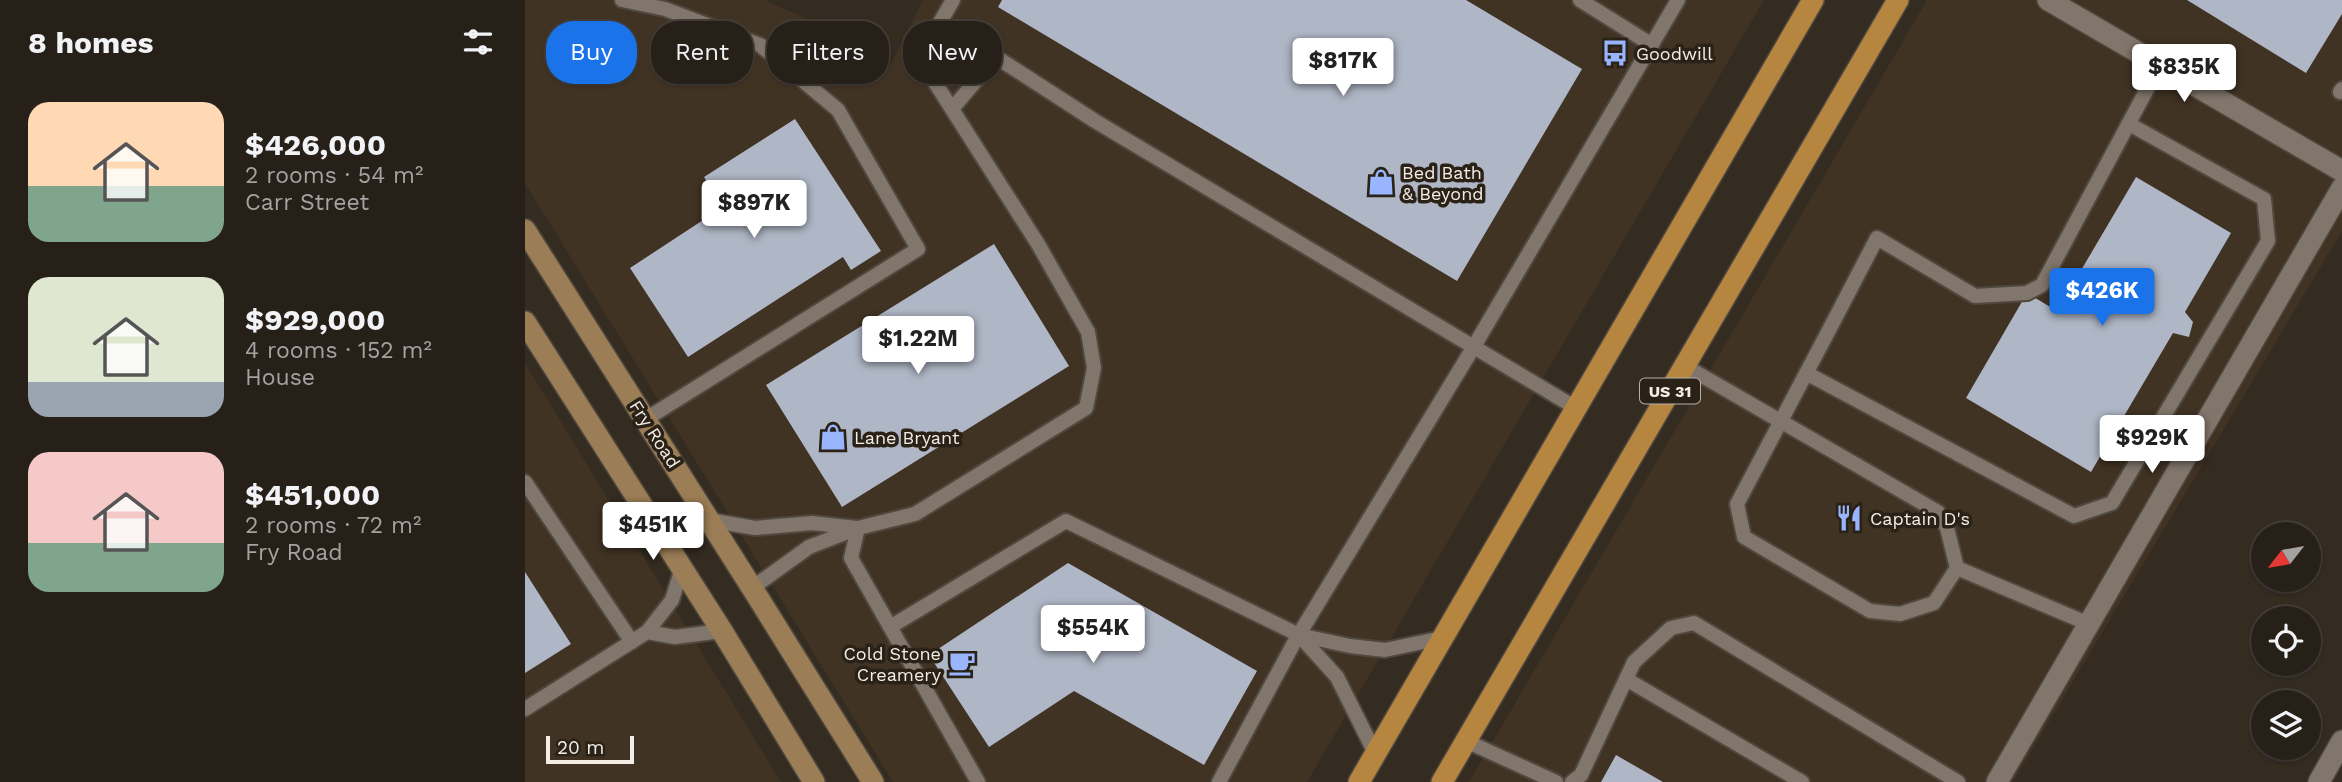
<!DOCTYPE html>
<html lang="en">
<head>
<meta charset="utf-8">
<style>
  body { margin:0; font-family:"Work Sans",sans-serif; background:#2f2822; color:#f1f3f6; height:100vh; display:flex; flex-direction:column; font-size:26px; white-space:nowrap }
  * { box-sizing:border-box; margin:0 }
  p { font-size:23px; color:#a4a3a2 }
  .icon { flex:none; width:38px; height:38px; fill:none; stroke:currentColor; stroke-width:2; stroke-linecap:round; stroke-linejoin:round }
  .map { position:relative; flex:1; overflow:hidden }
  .side { display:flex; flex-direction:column; background:#272019; width:525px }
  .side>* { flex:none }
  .top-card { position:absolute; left:21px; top:21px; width:665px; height:63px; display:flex; gap:14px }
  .needle { width:46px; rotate:239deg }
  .controls { position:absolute; left:1726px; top:522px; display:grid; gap:14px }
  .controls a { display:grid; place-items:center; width:70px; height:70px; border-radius:50%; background:#272019; box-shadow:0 2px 5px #0004,0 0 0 2px #433e38; font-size:35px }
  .scale { position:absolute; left:21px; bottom:18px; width:88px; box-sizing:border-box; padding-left:7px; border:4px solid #f3ede6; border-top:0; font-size:19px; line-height:24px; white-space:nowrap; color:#f3ede6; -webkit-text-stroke:5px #2a2217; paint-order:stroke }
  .price { position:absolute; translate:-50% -60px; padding:0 16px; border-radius:7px; background:#fff; color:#222; font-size:23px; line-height:46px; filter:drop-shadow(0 2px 4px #0008) }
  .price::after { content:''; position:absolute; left:50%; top:42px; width:21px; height:16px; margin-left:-10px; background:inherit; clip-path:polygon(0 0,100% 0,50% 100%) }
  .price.selected { background:#1a73e8; color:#fff }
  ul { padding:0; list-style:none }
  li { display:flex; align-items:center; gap:21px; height:175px; padding:0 28px }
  li span { display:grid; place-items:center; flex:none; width:196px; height:140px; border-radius:21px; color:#555 }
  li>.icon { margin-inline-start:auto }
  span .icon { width:84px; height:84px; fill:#fffc; stroke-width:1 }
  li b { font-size:30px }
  h2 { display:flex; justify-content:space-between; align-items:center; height:84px; padding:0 28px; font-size:30px }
  .pill { padding:0 24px; border-radius:28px; background:#272019; box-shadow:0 2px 5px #0004,0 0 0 2px #433e38; font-size:24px; line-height:63px }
  .pill.selected { background:#1a73e8; color:#fff }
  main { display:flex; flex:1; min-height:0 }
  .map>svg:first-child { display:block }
  .built { fill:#413324 }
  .building { fill:#afb6c5 }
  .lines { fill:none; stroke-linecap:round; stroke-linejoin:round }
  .lane-casing { stroke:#50483f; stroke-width:18 }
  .street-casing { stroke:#50483f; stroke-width:24 }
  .secondary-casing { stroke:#50483f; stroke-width:24 }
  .primary-casing { stroke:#50483f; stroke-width:24 }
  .lane { stroke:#81766b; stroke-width:14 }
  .street { stroke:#81766b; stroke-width:21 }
  .secondary { stroke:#9c7e56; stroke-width:21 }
  .primary { stroke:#b68640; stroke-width:21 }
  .labels { text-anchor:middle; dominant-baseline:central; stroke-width:7; stroke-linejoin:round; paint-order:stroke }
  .shield { fill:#2a2217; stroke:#b7b0a8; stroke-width:2 }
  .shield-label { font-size:16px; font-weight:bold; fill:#f3ede6 }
  .poi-label { font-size:18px; fill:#f3ede6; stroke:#2a2217; text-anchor:start }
  .street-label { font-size:18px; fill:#f3ede6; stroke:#2a2217 }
</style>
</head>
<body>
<main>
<section class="side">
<h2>8 homes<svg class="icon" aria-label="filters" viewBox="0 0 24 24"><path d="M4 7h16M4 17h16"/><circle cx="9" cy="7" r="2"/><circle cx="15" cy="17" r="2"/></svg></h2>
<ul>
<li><span style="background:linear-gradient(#ffd9b3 60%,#7fa58c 0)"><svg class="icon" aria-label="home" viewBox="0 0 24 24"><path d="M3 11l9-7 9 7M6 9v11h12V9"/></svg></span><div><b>$426,000</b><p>2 rooms · 54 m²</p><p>Carr Street</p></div></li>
<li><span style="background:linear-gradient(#dfe7d0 75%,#9aa5b1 0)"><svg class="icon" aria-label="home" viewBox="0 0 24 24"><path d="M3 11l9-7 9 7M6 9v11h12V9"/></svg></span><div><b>$929,000</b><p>4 rooms · 152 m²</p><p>House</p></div></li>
<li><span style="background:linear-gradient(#f6c9c9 65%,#7fa58c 0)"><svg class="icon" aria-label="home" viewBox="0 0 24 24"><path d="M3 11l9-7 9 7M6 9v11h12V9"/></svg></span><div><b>$451,000</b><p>2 rooms · 72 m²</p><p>Fry Road</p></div></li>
</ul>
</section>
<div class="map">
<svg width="1817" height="782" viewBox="0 0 1817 782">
  <rect width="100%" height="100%" fill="#342b21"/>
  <path class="built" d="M 0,0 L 240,0 L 312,33 L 364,68 L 398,0 L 1239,0 L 782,782 L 368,782 L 0,183 Z
    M 1402,0 L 1817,0 L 1817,231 L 1488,782 L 944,782 Z
    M 0,363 L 256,782 L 0,782 Z"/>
  <path class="building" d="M 477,0 L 941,0 L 1057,69 L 932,281 L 473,7 Z
    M 1662,0 L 1817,0 L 1817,14 L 1781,73 Z
    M 270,119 L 356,251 L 326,270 L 318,257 L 163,357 L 105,268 L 198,207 L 179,177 Z
    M 1611,177 L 1706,233 L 1660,312 L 1668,322 L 1664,337 L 1648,333 L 1566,472 L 1441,398 L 1502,293 L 1532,311 Z
    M 469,244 L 544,366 L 317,507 L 241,385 Z
    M 543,563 L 732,671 L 679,765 L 549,691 L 464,747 L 404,655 Z
    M 0,572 L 46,644 L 0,673 Z
    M 1091,755 L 1138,782 L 1076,782 Z"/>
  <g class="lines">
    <g class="lane-casing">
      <path id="lane" d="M 97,0 L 140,9 L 235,45 L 313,110 L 393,249 L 121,419
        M 1055,0 L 1127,45
        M 1815,92 L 1817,89
        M 427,109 L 471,57 L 570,121 L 1051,408
        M 1160,366 L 1413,512 L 1422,528 L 1432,568 L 1409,603 L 1375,614 L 1345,611 L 1219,537 L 1212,504 C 1259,415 1306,327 1352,238 L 1450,296 L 1502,293 L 1517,285 L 1635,65
        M 1281,373 L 1549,516 L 1587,503 L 1743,241 L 1739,199 L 1604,124
        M 0,482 L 107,642
        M 184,520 L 230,528 L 287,523 L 332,528
        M 333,528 L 326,558 L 453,782
        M 1432,568 L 1564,624
        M 227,588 L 284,547 L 333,528 L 390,514 L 561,408 L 569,368 L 563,332 L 513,244 L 402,70 L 410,31 L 428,0
        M 365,627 L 541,521 L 774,635 L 825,646 L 860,650 L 917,638
        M 122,632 L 150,637 L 197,631
        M 774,635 L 812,677 L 850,753
        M 1101,679 L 1277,782
        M 0,709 L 122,632 L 147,600 L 157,568
        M 941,741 L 1031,782
        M 694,782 L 770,641 L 948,348 L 1153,0
        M 1047,782 L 1056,775 L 1109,662 L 1146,628 L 1169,623 L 1433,782"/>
    </g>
    <g class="street-casing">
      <path id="street" d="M 1523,0 L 1817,171
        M 1472,782 L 1817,188
        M 1794,782 L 1817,741"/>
    </g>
    <g class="secondary-casing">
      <path id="secondary" d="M 0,230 L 234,599 L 348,782
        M 0,322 L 197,631 L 289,782"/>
    </g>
    <g class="primary-casing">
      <path id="primary" d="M 834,782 L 1288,0
        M 917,782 L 1373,0"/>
    </g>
    <use href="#lane" class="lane"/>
    <use href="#street" class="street"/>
    <use href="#secondary" class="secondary"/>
    <use href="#primary" class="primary"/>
  </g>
  <defs>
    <g id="bus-bare" transform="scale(2.1)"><path d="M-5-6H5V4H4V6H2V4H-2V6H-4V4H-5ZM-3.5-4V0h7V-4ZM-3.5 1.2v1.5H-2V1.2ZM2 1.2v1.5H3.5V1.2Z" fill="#98b5fd" stroke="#2a2217" stroke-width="2.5" paint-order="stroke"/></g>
    <g id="shop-bare" transform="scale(2.1)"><path d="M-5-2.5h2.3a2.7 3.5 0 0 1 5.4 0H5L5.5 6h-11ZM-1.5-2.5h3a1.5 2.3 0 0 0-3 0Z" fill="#98b5fd" stroke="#2a2217" stroke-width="2.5" paint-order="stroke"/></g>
    <g id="restaurant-bare" transform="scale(2.1)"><path d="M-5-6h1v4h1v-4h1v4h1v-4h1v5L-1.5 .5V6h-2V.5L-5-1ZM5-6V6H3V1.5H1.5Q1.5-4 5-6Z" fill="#98b5fd" stroke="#2a2217" stroke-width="2.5" paint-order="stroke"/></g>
    <g id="cafe-bare" transform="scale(2.1)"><path d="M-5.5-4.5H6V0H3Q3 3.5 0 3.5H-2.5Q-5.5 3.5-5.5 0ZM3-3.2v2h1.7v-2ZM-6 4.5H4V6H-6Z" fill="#98b5fd" stroke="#2a2217" stroke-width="2.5" paint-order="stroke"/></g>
  </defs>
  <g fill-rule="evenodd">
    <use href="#bus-bare" x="1090" y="53"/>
    <use href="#shop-bare" x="856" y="182"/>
    <use href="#shop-bare" x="308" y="437"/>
    <use href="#restaurant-bare" x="1324" y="518"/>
    <use href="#cafe-bare" x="437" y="663"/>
  </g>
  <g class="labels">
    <rect class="shield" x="1115" y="378.5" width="60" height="25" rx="5"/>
    <g class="shield-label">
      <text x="1145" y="391">US 31</text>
    </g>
    <g class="poi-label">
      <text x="1111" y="53">Goodwill</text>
      <text x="877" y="172">Bed Bath<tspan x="877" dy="21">&amp; Beyond</tspan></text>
      <text x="329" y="437">Lane Bryant</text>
      <text x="1345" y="518">Captain D's</text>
      <text x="416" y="653" text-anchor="end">Cold Stone<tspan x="416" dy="21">Creamery</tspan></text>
    </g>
    <g class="street-label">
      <text transform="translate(130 434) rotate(57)">Fry Road</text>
    </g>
  </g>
</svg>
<div class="controls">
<a><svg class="needle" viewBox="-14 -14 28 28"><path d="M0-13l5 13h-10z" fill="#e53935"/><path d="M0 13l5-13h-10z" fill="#a4a3a2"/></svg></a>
<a><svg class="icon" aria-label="locate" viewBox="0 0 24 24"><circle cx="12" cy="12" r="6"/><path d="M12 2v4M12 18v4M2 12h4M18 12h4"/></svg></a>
<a><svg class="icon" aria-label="layers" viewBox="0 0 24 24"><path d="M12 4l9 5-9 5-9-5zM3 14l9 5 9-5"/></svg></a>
</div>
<div class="scale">20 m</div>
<b class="price" style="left:818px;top:98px">$817K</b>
<b class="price" style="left:1659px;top:104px">$835K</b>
<b class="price" style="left:229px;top:240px">$897K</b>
<b class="price selected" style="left:1577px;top:328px">$426K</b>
<b class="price" style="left:393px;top:376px">$1.22M</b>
<b class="price" style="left:1627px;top:475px">$929K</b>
<b class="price" style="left:128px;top:562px">$451K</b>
<b class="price" style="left:568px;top:665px">$554K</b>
<div class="top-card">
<a class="pill selected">Buy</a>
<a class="pill">Rent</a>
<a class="pill">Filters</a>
<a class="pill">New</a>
</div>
</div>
</main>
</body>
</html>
